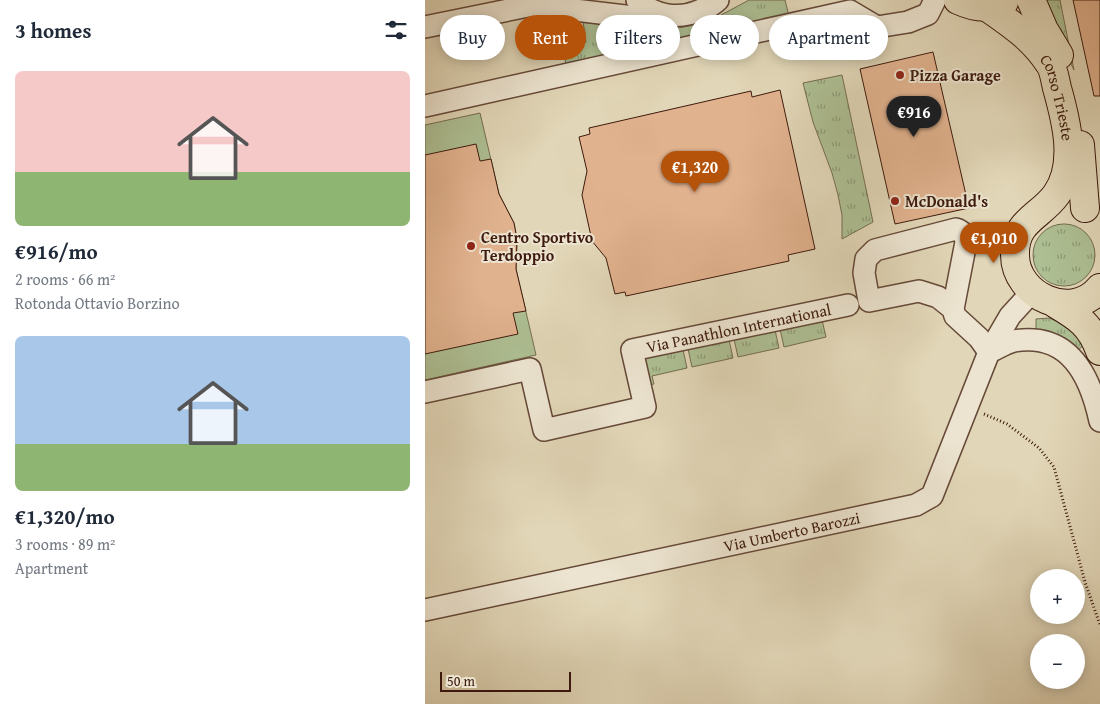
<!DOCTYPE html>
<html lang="en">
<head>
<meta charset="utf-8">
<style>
  body { margin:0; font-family:"Gentium Book Plus",serif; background:#f2f2f3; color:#1f2937; height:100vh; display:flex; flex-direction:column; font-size:19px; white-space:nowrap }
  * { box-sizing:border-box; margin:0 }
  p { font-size:16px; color:#747a83 }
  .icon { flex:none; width:28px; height:28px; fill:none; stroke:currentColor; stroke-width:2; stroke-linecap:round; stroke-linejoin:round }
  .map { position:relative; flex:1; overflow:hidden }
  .panel { display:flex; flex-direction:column; background:#fff; width:425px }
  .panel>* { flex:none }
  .top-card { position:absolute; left:15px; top:15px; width:475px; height:45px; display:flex; gap:10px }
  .fabs { position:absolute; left:605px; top:569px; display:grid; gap:10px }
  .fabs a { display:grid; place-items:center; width:55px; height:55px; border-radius:50%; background:#fff; box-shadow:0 2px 12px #0003; font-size:25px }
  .scale { position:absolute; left:15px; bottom:12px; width:131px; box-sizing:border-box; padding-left:5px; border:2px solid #3d1a0d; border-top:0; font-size:14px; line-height:18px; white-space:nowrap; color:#3d1a0d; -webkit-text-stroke:4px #ece4d0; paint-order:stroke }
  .price { position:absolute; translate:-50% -42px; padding:0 11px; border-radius:18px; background:#b45309; color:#fff; font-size:16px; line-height:32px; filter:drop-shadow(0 1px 2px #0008) }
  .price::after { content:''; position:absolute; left:50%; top:30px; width:15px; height:11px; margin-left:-8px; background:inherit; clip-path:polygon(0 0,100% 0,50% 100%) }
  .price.selected { background:#222; color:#fff }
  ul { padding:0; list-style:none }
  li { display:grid; align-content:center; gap:10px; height:265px; padding:0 15px }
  li span { display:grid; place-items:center; height:155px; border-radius:8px; color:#555 }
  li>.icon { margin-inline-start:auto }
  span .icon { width:90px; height:90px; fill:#fffc; stroke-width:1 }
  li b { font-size:21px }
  h2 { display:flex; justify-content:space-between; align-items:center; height:60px; padding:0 15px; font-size:21px }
  .pill { padding:0 18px; border-radius:22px; background:#fff; box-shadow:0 2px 12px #0003; font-size:18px; line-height:45px }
  .pill.selected { background:#b45309; color:#fff }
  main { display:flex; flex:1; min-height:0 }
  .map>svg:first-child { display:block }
  .grass { fill:url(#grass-tufts); stroke:#756c50 }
  .garden { fill:#adbf93; stroke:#756c50 }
  .building { fill:#e1b28e; stroke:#3d1a0d }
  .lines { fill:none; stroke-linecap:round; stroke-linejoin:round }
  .minor-casing { stroke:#664938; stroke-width:24 }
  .major-casing { stroke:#3d1a0d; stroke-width:30 }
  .path { stroke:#3d1a0d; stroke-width:3; stroke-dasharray:1 2.5; stroke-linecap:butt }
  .minor { stroke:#ece4d0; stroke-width:21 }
  .major { stroke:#e1d6b7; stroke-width:28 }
  .poi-dot { fill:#8f2418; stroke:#ece4d0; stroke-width:2 }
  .labels { text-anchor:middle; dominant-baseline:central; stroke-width:4; stroke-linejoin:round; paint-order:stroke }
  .poi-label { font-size:16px; font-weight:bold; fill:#3d1a0d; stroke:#ece4d0; text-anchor:start }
  .street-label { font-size:16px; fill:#3d1a0d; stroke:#ece4d0 }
</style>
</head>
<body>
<main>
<section class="panel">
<h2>3 homes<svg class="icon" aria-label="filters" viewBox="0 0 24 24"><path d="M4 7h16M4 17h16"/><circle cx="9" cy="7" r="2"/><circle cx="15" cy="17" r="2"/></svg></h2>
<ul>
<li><span style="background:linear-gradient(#f6c9c9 65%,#8fb573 0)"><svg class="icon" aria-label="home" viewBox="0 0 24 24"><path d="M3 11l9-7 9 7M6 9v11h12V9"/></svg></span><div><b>€916/mo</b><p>2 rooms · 66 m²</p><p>Rotonda Ottavio Borzino</p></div></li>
<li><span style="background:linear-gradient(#a9c7e8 70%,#8fb573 0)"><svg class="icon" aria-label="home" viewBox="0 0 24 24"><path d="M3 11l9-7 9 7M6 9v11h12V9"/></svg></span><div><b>€1,320/mo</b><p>3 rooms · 89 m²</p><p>Apartment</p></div></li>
</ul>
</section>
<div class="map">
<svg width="675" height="704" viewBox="0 0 675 704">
  <defs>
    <pattern id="grass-tufts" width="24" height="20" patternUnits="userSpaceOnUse" patternTransform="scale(1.25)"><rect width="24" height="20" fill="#adbf93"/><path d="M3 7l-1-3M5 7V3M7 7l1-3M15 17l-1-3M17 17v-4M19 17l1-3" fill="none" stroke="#8e9a76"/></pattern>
  </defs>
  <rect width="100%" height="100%" fill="#e1d6b7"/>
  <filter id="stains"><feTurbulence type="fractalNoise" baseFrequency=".004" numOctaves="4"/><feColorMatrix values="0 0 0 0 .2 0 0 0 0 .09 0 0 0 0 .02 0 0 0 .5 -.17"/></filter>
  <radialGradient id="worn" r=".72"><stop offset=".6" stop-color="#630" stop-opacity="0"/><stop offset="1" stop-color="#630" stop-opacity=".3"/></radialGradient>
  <path class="grass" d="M 324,0 L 360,0 L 364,16 L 141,64 L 137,47 L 161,42 L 158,21 L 235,32 L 285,21 Z
    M 614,0 L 635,0 L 649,70 Z
    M 417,75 L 448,222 L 417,239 L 417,215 L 413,195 L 407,173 L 388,122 L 378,83 Z
    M608 255a31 31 0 1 1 62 0a31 31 0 1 1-62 0Z
    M 624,318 C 640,324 650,331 660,344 L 651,352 L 611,333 L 611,319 Z
    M 397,320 L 401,337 L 359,347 L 355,329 Z
    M 350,330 L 354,348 L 313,357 L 309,339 Z
    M 304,340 L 308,358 L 267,367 L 263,349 Z
    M 258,350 L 262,368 L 227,376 L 229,384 L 224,385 L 218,358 Z"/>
  <path class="garden" d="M 55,113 L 74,194 L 89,223 L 92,239 L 91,269 L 111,355 L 0,380 L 0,125 Z"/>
  <path class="building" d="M 648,0 L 675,0 L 675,96 L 669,96 Z
    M 508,52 L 544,208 L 470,224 L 435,69 Z
    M 355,90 L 390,249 L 363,255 L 364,261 L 201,296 L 200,292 L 190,294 L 181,258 L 167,241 L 157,195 L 162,171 L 154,137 L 165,134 L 164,128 L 326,91 L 327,97 Z
    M 51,144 L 55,161 L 66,159 L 74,194 L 89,223 L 92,239 L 91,269 L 101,311 L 88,313 L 93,334 L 0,354 L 0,155 Z"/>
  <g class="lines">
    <g class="minor-casing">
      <g id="minor">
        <path d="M 212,0 C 229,16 254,20 276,10 C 282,8 288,5 293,0"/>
        <path d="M 108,5 L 217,18 L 240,16"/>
        <path d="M 0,27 L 108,5 L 117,0"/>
        <path d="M 0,106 L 425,11 L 452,27 L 483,22 L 503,14 L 510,0"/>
        <path d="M 528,309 L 541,242 C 540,235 538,231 531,229 L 450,250 L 441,259 L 439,273 L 444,301 L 494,291 L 513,297 L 528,309 L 530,316 L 554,338 L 564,352 C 572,349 580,343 589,341 C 644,332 665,375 675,421"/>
        <path id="s1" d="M 0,392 L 105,369 L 119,430 L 220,407 L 207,350 L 423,305"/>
        <path id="s2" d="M 0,610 L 491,505 L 507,496 L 564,352 L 585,316 L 607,292"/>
      </g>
    </g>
    <g class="major-casing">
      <g id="major">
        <path d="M 533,0 C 548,7 564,10 579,2"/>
        <path d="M 606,0 L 619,30 L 634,55"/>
        <path id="s3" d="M 562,7 C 586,24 608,38 624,63 C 629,69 630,80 632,88 C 641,120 653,165 631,195 C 615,217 589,221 590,255 C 590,296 647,322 675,288"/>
        <path d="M 655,145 L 660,208"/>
        <path d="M 631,304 C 653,317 666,325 675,351"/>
      </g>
    </g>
    <path class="path" d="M 559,414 L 582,424 L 614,448 L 629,467 L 660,582 L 675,625"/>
    <use href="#minor" class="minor"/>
    <use href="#major" class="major"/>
  </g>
  <g class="poi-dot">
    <circle cx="475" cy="75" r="5"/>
    <circle cx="470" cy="201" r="5"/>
    <circle cx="46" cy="246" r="5"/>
  </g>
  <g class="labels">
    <g class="poi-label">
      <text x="485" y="75">Pizza Garage</text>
      <text x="480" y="201">McDonald's</text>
      <text x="56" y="237">Centro Sportivo<tspan x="56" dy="18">Terdoppio</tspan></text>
    </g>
    <g class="street-label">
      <text stroke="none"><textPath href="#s3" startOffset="120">Corso Trieste</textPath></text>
      <text stroke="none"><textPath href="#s1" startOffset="441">Via Panathlon International</textPath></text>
      <text stroke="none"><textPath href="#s2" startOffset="375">Via Umberto Barozzi</textPath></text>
    </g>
  </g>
  <rect width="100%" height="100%" filter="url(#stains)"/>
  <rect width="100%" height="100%" fill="url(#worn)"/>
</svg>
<div class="fabs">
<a>+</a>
<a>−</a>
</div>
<div class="scale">50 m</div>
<b class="price selected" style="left:489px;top:138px">€916</b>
<b class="price" style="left:270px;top:193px">€1,320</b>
<b class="price" style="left:569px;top:264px">€1,010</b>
<div class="top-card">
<a class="pill">Buy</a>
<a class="pill selected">Rent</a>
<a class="pill">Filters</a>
<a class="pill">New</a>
<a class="pill">Apartment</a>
</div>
</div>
</main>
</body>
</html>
